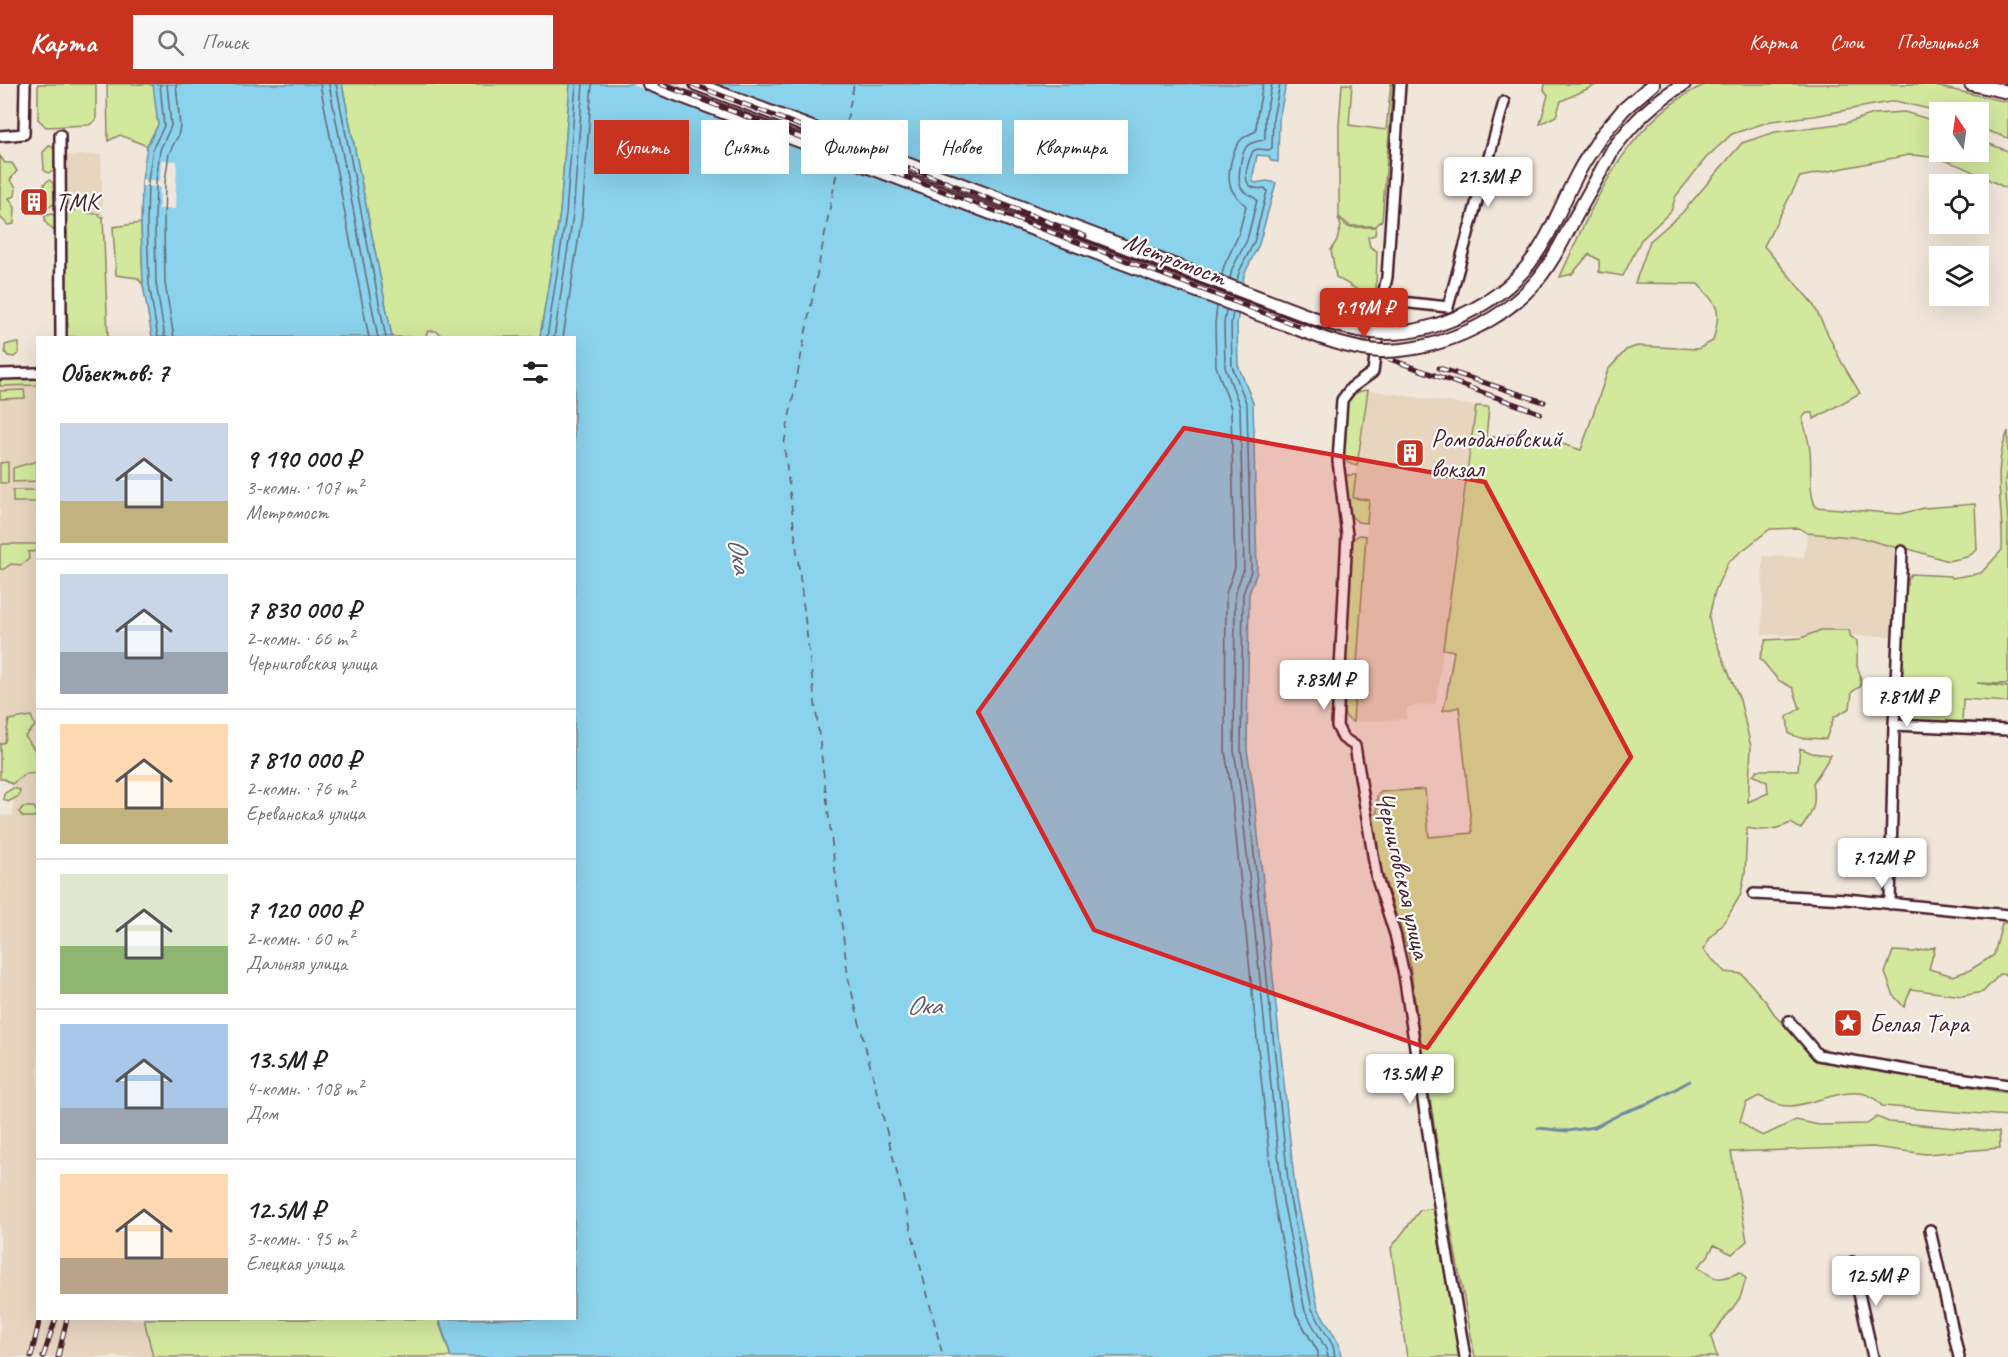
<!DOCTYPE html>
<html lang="ru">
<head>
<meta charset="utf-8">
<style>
  body { margin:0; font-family:Caveat,sans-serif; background:#f6f6f6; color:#202124; height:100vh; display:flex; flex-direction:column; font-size:22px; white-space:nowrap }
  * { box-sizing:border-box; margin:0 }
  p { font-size:20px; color:#757577 }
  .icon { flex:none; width:33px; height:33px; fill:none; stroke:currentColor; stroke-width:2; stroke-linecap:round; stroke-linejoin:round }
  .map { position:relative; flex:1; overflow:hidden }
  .side { position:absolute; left:36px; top:252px; width:540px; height:984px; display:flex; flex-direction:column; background:#fff; border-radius:0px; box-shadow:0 6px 24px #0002 }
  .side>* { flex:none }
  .banner { position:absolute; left:594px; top:36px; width:570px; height:54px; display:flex; gap:12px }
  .needle { width:39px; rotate:347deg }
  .fabs { position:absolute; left:1929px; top:18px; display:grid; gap:12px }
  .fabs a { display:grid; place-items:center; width:60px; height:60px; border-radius:0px; background:#fff; box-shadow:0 6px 24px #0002; font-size:30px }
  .price { position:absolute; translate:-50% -51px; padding:0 14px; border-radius:6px; background:#fff; color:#222; font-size:20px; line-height:39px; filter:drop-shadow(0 2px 3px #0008) }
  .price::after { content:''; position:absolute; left:50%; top:36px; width:18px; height:14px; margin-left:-9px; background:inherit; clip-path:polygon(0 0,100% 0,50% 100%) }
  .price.active { background:#c8321e; color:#fff }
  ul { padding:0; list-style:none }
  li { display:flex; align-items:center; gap:18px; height:150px; padding:0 24px }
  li+li { border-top:2px solid #e0e0e0 }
  li span { display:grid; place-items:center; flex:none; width:168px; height:120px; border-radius:0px; color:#555 }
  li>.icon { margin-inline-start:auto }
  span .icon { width:72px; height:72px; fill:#fffc; stroke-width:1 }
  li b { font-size:26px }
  h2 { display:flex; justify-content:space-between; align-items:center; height:72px; padding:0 24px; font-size:26px }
  .pill { padding:0 21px; border-radius:0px; background:#fff; box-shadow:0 6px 24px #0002; font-size:21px; line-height:54px }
  .pill.active { background:#c8321e; color:#fff }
  header { display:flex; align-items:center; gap:36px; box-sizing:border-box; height:84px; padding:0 30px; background:#c8321e; color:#fff }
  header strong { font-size:28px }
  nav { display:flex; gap:33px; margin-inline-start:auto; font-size:21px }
  .search { width:420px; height:54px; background:#f6f6f6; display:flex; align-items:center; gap:15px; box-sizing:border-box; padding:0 21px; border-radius:0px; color:#757577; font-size:22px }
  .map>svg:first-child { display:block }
  .built { fill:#e7d5c0 }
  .green { fill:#d2e89d; stroke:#8e8464; stroke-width:1.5 }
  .water { fill:#8bd3ec; stroke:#718b9f; stroke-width:1.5 }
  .pier { fill:#f1e6da }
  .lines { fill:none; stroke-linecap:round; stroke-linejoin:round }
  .shore { stroke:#646778; stroke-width:1.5 }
  .stream { stroke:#718b9f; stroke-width:3 }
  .ferry { stroke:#5e5565; stroke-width:1.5; stroke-dasharray:8 6; stroke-linecap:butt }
  .minor-casing { stroke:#4a1f2b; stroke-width:14 }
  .secondary-casing { stroke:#4a1f2b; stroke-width:16 }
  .minor { stroke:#fff; stroke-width:9 }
  .secondary { stroke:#fff; stroke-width:12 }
  .rail-casing { stroke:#4a1f2b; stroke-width:5 }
  .rail { stroke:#fff; stroke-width:3; stroke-dasharray:9; stroke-linecap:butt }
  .secondary-bridge-casing { stroke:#4a1f2b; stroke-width:16; stroke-linecap:butt }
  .secondary-bridge { stroke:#fff; stroke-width:12 }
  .marked { fill:#d62828; fill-opacity:0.2; stroke:#d62828; stroke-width:4.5; stroke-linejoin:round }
  .labels { text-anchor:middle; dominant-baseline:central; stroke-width:4.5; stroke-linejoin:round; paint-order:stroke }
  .poi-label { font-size:26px; fill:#4a1f2b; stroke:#fff; text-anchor:start }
  .street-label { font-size:26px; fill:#4a1f2b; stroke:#fff }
  .water-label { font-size:27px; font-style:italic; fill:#5e5565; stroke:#fff }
</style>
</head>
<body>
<header>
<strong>Карта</strong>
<div class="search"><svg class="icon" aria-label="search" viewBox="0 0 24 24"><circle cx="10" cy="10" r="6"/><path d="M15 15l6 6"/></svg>Поиск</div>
<nav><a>Карта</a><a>Слои</a><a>Поделиться</a></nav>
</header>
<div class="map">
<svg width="2008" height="1273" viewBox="0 0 2008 1273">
  <rect width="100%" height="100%" fill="#f1e6da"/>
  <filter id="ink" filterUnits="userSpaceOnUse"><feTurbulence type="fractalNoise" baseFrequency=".0167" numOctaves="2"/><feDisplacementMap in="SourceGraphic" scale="12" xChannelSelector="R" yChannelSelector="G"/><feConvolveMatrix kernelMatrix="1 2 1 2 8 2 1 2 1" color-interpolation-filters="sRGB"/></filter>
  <g filter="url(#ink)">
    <path class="built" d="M 101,70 L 103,133 L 67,134 L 65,72 Z
      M 38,292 L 38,1234 L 146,1235 L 155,1273 L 0,1273 L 0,732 L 13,731 L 14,679 L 0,679 L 0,294 Z
      M 1368,306 L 1476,322 L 1460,427 L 1436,620 L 1407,623 L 1406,635 L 1353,638 L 1355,583 L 1369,417 L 1353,414 Z
      M 1807,449 L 1862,454 L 1894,463 L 1891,552 L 1762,551 L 1763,472 L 1804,473 Z"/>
    <path class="green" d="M 38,0 L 96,0 L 96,36 L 89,41 L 46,43 L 38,35 Z
      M 107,0 L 149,0 L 154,2 L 158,41 L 147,62 L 120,51 L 108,57 Z
      M 342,0 L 570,0 L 560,129 L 540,253 L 443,253 L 436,247 L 428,247 L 425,253 L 392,253 Z
      M 1342,0 L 1352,0 L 1349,41 L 1386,46 L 1391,0 L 1393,0 L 1382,136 L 1376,142 L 1350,142 L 1339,133 L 1339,42 Z
      M 1545,0 L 1598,0 L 1561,17 L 1556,32 L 1540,40 L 1548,11 L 1544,6 Z
      M 1706,0 L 1926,0 L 2008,18 L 2008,54 L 1979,44 L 1978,28 L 1942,28 L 1895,17 L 1814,32 L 1771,37 L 1732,50 L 1706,74 L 1676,112 L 1671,127 L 1641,156 L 1623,192 L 1599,188 L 1599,176 L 1589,170 L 1572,190 L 1560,193 C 1593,120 1628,34 1706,0 Z
      M 1904,28 L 1939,38 L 1940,68 L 1978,68 L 1979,56 L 2008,67 L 2008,105 C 1974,89 1947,71 1908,71 L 1800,93 L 1764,162 L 1813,220 L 1842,279 L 1860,309 L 1814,335 L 1813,329 L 1807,329 L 1802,334 C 1805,344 1809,356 1810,367 C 1812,384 1808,408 1816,423 L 1900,430 L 1924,424 L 1975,420 L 1977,466 L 1967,473 L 1948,477 L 1909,465 L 1894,463 L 1862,454 L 1807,449 L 1799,444 L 1770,445 L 1728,478 L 1715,507 L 1709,533 L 1712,548 L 1740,616 L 1751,663 L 1748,718 L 1768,709 L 1767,698 L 1753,691 L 1757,686 L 1798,686 L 1800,664 L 1812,669 L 1831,671 L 1813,699 C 1817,720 1813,728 1801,745 L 1791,739 C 1775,746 1764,748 1747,744 L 1745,789 L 1741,810 L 1727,834 L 1710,854 L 1703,866 L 1725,888 L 1742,890 L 1767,919 L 1777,934 L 1803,959 L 1816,977 L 2008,1009 L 2008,1032 L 1882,1022 C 1861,993 1819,1020 1791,1022 C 1780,1023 1769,1017 1759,1012 L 1746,1019 L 1740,1037 L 1753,1047 L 1763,1052 L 1796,1036 L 1819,1041 L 1867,1040 L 1877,1033 L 1889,1038 L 1999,1048 L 2000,1064 L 1926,1070 L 1873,1063 L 1731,1068 L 1747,1157 L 1732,1170 L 1714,1161 L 1708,1172 L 1698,1183 C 1716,1197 1720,1197 1740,1188 L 1746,1195 L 1740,1214 L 1711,1253 L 1717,1273 L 1475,1273 L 1449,1135 L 1418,939 L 1408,867 L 1382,787 L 1377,778 L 1371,733 L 1377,728 L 1377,712 L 1381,708 L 1425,705 L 1429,753 L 1472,749 L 1459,623 L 1442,627 L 1446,615 L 1454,567 L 1443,565 L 1476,322 L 1489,323 L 1486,354 L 1525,348 L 1581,366 L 1608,286 L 1626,266 L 1637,262 L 1698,265 L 1713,257 C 1721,225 1720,224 1698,200 L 1635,199 L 1650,157 L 1682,129 L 1742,59 L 1775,48 L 1846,39 L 1874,30 Z
      M 50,61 L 55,66 L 54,87 L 48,89 L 44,86 L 43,68 Z
      M 0,72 L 5,79 L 12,79 L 17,87 L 10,96 L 16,103 L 15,112 L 9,114 L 15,124 L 14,140 L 8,141 L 0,133 Z
      M 49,96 L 53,99 L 55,119 L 49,123 L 44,119 L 44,100 Z
      M 77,119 L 83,120 L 86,129 L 99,130 L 100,133 L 103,133 L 108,253 L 66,253 L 66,245 L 68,243 L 66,213 L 68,211 L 66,206 L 67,146 L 53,146 L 45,138 L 45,132 L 51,130 L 58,132 L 65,127 L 74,127 Z
      M 1338,134 L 1348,143 L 1376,143 L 1375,151 L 1368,153 L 1370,163 L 1377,167 L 1376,205 L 1361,208 L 1336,193 L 1331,166 L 1337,156 L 1341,142 Z
      M 141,139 L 143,201 L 138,194 L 116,191 L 113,143 Z
      M 12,259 L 19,259 L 19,269 L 14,273 L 8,272 L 5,268 L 5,261 Z
      M 37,292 L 37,301 L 0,302 L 0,294 Z
      M 24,306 L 25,314 L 0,315 L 0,307 Z
      M 1368,306 L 1357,382 C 1350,381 1345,378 1343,371 C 1340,362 1343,325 1347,317 C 1352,309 1359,307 1368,306 Z
      M 2008,347 L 2008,377 L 2005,397 L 2008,438 L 2008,600 L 1977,599 L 2008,603 L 2008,618 L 1963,615 L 1962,641 L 1899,637 L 1903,504 L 1911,490 L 1951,492 L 1952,494 L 1981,489 L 2002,466 C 2004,425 1991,386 2008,347 Z
      M 37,377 L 37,397 L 13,398 L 13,384 Z
      M 8,378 L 8,399 L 0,399 L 0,379 Z
      M 1348,391 L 1356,391 L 1353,414 L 1369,416 L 1367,439 L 1358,438 L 1351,432 L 1344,397 Z
      M 13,406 L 37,406 L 37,418 L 13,418 Z
      M 1359,451 L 1366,452 L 1353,638 L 1349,636 L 1344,630 L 1351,460 L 1353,455 Z
      M 3,460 L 37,460 L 37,467 L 28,468 L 29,475 L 21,481 L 11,480 L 4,485 L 0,485 L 0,463 Z
      M 1821,546 L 1849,546 L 1851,554 L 1857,557 L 1857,582 L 1860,590 L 1861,602 L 1852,608 L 1850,624 L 1834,633 L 1826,655 L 1801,654 L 1789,650 L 1787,633 L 1800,624 L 1793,604 L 1778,596 L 1760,574 L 1766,556 L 1801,554 Z
      M 31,632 L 35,642 L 25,652 L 37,669 L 37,689 L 25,690 L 12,700 L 4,695 L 0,695 L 0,660 L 5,658 L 9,636 Z
      M 13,704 L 20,706 L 19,712 L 8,718 L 3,715 L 4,710 Z
      M 23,723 L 34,723 L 37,729 L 34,733 L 23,733 L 19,728 Z
      M 2002,839 L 2008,839 L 2008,891 L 2000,890 L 1983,908 L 1962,912 L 1911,905 L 1904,923 L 1894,912 L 1885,889 L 1893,867 L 1914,868 L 1935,863 L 1929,885 L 1953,892 L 1970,886 L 1994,871 Z
      M 1433,1125 L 1460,1273 L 1407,1273 L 1391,1164 L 1420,1126 Z
      M 144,1235 L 438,1235 L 451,1273 L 153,1273 Z"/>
    <path class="water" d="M 153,0 L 342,0 L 392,253 L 152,253 L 143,201 L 141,139 L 142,96 L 147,62 L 158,41 Z
      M 570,0 L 1286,0 L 1279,35 L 1278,78 L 1271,77 L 1269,72 L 1257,71 L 1252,96 L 1255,99 L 1267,97 L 1276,99 L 1259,160 L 1244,191 L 1237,240 L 1238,281 L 1253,319 L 1257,488 L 1249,510 L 1247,666 L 1253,702 L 1296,1114 L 1318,1224 L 1339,1260 L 1341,1273 L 451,1273 L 439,1235 L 574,1234 L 574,254 L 540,253 L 560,129 Z"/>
    <path class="pier" d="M 630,0 L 717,0 L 1246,201 L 1242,230 Z
      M 161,76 L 177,77 L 175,125 L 159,125 L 160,103 L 142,102 L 142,96 L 160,97 Z"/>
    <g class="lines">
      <path class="shore" d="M 320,0 L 369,254
        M 329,0 L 378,254
        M 336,0 L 386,254
        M 1222,191 L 1224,182 L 1238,152 L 1246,122 C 1241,116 1234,112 1231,104 C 1226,92 1232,67 1240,57 C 1244,52 1250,50 1256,47 L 1257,32 L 1263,0
        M 1230,195 L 1232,185 L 1247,156 L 1257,116 C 1253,111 1246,111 1242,105 C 1236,97 1241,69 1247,62 C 1252,57 1259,58 1265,55 L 1265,33 L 1272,0
        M 1237,197 L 1239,188 L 1254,158 L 1267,107 L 1265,104 C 1238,109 1246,82 1253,67 L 1258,65 L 1269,66 L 1272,64 L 1273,34 L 1280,0
        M 1217,222 L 1215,240 L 1216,282 L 1231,324 L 1235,484 L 1226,509 L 1225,667 L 1231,705 L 1274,1118 L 1296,1230 L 1318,1268 L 1318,1273
        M 1226,226 L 1224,240 L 1225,283 L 1240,323 L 1244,485 L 1235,509 L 1234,667 L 1240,704 L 1283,1117 L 1305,1227 L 1326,1265 L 1328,1273
        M 1233,228 L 1231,240 L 1232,282 L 1247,321 L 1251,487 L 1243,510 L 1241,667 L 1247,703 L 1290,1115 L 1312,1225 L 1333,1262 L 1335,1273
        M 158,254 L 149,200 L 147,139 L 148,97 L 153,64 L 164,42 L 160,0
        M 165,254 L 156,199 L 155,139 L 156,97 L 160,66 L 171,42 L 167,0
        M 174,254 L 165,199 L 164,139 L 165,98 L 169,69 L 178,52 L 180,42 L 176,0
        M 547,254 L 566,130 L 576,0
        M 554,254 L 573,131 L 583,0
        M 563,254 L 582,132 L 592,0"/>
      <path class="stream" d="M 1538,1044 L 1567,1047 L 1595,1043 L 1622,1029 L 1652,1018 L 1690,997"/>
      <path class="ferry" d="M 844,51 L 854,0
        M 839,77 L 784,360 L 848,893 L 943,1273"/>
      <g class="minor-casing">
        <path id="minor" d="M 1400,0 L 1387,193 L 1382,216 L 1373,288 L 1351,304 L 1342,316 L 1338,377 L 1347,451 L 1337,642 L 1343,654 L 1355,662 L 1377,795 L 1395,850 L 1404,891 L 1438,1114 L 1465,1273
          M 60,51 L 61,254
          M 0,52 L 24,50 L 25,0
          M 1382,216 L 1448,223 L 1504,18
          M 0,290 L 38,289
          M 1894,641 L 2008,646
          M 1754,810 L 1846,815 L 2008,831
          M 1890,820 L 1894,641 L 1902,467
          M 1789,937 L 1818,971 L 1924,989 L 2008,1001
          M 1930,1146 L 1959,1273
          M 1852,1178 L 1873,1273"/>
      </g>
      <g class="secondary-casing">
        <path id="secondary" d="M 649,0 L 1306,248
          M 696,0 L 1313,234
          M 1971,0 L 2008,8
          M 1601,52 L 1624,25 L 1653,0
          M 1613,65 C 1633,39 1654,17 1684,0"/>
      </g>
      <use href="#minor" class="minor"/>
      <use href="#secondary" class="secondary"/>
      <g class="rail-casing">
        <path id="rail" d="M 660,0 L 1309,246 L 1540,329
          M 692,0 L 1085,152
          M 1439,284 L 1544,318
          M 31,1273 L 40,1234
          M 43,1273 L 56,1234
          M 58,1273 L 67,1234"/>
      </g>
      <use href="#rail" class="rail"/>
      <g class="secondary-bridge-casing">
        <path id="secondary-bridge" d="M 1313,234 C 1336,241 1359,248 1384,249 C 1436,250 1497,221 1529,180 C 1551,152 1562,118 1579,87 C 1585,75 1594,64 1601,52
          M 1306,248 C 1330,257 1355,266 1381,267 C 1437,267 1497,241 1535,199 C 1550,182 1561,161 1571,141 C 1585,116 1599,91 1613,65"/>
      </g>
      <use href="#secondary-bridge" class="secondary-bridge"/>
    </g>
  </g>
  <path class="marked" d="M 1184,344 L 1485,398 L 1631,673 L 1427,964 L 1094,846 L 978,628 Z"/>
  <defs>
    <g id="building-square" transform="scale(1.5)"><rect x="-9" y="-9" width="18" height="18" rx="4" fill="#c8321e" stroke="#fff"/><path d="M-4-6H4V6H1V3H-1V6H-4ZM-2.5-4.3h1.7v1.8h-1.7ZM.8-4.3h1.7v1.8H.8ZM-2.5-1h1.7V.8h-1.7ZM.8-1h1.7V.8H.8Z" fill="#fff"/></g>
    <g id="sight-square" transform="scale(1.5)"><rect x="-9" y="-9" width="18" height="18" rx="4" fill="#c8321e" stroke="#fff"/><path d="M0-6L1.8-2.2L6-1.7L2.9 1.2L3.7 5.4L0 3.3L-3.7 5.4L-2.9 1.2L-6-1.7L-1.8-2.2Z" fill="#fff"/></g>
  </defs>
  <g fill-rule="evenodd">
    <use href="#building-square" x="34" y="118"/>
    <use href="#building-square" x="1410" y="369"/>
    <use href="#sight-square" x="1848" y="939"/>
  </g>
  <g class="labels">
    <g class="poi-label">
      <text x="55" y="118">ТМК</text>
      <text x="1431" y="354">Ромодановский<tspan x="1431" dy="30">вокзал</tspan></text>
      <text x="1869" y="939">Белая Тара</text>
    </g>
    <g class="street-label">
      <text transform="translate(1175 175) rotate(21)">Метромост</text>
      <text transform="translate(1403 791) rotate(77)">Черниговская улица</text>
    </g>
    <g class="water-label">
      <text transform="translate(740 471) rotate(79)">Ока</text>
      <text x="924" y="921">Ока</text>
    </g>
  </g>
</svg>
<div class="fabs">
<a><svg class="needle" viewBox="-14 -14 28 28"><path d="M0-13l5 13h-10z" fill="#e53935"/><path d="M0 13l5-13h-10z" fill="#757577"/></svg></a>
<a><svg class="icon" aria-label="locate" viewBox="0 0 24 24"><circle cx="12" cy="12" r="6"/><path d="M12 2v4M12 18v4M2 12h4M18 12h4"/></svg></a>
<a><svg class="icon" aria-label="layers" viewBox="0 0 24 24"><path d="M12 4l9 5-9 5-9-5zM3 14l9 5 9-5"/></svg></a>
</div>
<b class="price" style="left:1488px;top:124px">21.3M ₽</b>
<b class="price active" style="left:1364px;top:255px">9.19M ₽</b>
<b class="price" style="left:1324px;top:627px">7.83M ₽</b>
<b class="price" style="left:1907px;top:644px">7.81M ₽</b>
<b class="price" style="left:1882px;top:805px">7.12M ₽</b>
<b class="price" style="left:1410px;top:1021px">13.5M ₽</b>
<b class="price" style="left:1876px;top:1223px">12.5M ₽</b>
<div class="banner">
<a class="pill active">Купить</a>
<a class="pill">Снять</a>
<a class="pill">Фильтры</a>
<a class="pill">Новое</a>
<a class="pill">Квартира</a>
</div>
<section class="side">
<h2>Объектов: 7<svg class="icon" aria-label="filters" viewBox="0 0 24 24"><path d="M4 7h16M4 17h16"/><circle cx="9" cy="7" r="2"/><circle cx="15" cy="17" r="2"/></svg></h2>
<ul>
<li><span style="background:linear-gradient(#c9d6e8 65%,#c2b280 0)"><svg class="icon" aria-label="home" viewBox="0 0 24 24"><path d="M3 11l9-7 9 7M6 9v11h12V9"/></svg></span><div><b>9 190 000 ₽</b><p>3-комн. · 107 m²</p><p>Метромост</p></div></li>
<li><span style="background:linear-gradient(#c9d6e8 65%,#9aa5b1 0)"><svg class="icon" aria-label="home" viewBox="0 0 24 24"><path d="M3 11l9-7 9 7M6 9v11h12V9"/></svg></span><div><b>7 830 000 ₽</b><p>2-комн. · 66 m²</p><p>Черниговская улица</p></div></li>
<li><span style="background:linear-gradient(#ffd9b3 70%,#c2b280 0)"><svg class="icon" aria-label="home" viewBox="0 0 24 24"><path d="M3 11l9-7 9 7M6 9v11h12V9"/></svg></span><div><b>7 810 000 ₽</b><p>2-комн. · 76 m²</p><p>Ереванская улица</p></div></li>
<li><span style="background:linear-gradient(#dfe7d0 60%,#8fb573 0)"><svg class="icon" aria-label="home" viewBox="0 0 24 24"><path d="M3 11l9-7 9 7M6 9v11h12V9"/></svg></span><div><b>7 120 000 ₽</b><p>2-комн. · 60 m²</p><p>Дальняя улица</p></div></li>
<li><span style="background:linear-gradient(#a9c7e8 70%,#9aa5b1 0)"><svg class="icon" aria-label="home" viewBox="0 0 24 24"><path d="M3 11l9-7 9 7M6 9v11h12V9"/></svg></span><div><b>13.5M ₽</b><p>4-комн. · 108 m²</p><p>Дом</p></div></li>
<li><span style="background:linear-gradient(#ffd9b3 70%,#b9a48a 0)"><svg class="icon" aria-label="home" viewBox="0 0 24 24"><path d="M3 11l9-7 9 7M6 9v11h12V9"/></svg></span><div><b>12.5M ₽</b><p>3-комн. · 95 m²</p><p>Елецкая улица</p></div></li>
</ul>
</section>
</div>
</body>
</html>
